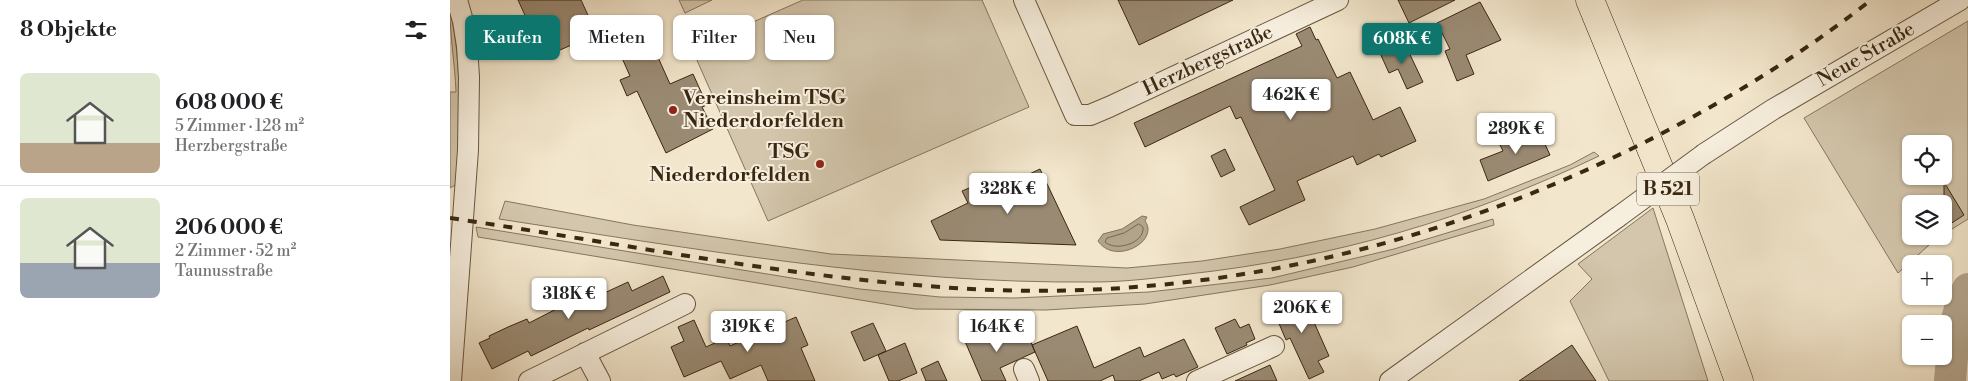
<!DOCTYPE html>
<html lang="de">
<head>
<meta charset="utf-8">
<style>
  body { margin:0; font-family:"Libre Bodoni",serif; background:#f6f6f6; color:#202124; height:100vh; display:flex; flex-direction:column; font-size:19px; white-space:nowrap }
  * { box-sizing:border-box; margin:0 }
  p { font-size:16px; color:#757577 }
  .icon { flex:none; width:28px; height:28px; fill:none; stroke:currentColor; stroke-width:2; stroke-linecap:round; stroke-linejoin:round }
  .map { position:relative; flex:1; overflow:hidden }
  .panel { display:flex; flex-direction:column; background:#fff; width:450px }
  .panel>* { flex:none }
  .top-card { position:absolute; left:15px; top:15px; width:475px; height:45px; display:flex; gap:10px }
  .buttons { position:absolute; left:1452px; top:135px; display:grid; gap:10px }
  .buttons a { display:grid; place-items:center; width:50px; height:50px; border-radius:8px; background:#fff; box-shadow:0 1px 4px #0004; font-size:25px }
  .price { position:absolute; translate:-50% -42px; padding:0 11px; border-radius:5px; background:#fff; color:#222; font-size:16px; line-height:32px; filter:drop-shadow(0 1px 2px #0008) }
  .price::after { content:''; position:absolute; left:50%; top:30px; width:15px; height:11px; margin-left:-8px; background:inherit; clip-path:polygon(0 0,100% 0,50% 100%) }
  .price.on { background:#0f766e; color:#fff }
  ul { padding:0; list-style:none }
  li { display:flex; align-items:center; gap:15px; height:125px; padding:0 20px }
  li+li { border-top:1px solid #e0e0e0 }
  li span { display:grid; place-items:center; flex:none; width:140px; height:100px; border-radius:8px; color:#555 }
  li>.icon { margin-inline-start:auto }
  span .icon { width:60px; height:60px; fill:#fffc; stroke-width:1 }
  li b { font-size:21px }
  h2 { display:flex; justify-content:space-between; align-items:center; height:60px; padding:0 20px; font-size:21px }
  .chip { padding:0 18px; border-radius:8px; background:#fff; box-shadow:0 1px 4px #0004; font-size:18px; line-height:45px }
  .chip.on { background:#0f766e; color:#fff }
  main { display:flex; flex:1; min-height:0 }
  .map>svg:first-child { display:block }
  .green { fill:#d3c6ac; stroke:#86765f; fill-rule:evenodd }
  .water { fill:#b3a58d; stroke:#83735c }
  .lines { fill:none; stroke-linecap:round; stroke-linejoin:round }
  .shore { stroke:#766650; stroke-width:1 }
  .river { stroke:#b3a58d; stroke-width:32 }
  .building { fill:#9a8a73; stroke:#3a2712 }
  .minor-casing { stroke:#685740; stroke-width:22 }
  .primary-casing { stroke:#3a2712; stroke-width:29 }
  .minor { stroke:#f7efde; stroke-width:20 }
  .primary { stroke:#f2e6cc; stroke-width:28 }
  .rail { stroke:#3a2712; stroke-width:4; stroke-dasharray:9 9; stroke-linecap:butt }
  .minor-bridge-casing { stroke:#685740; stroke-width:22; stroke-linecap:butt }
  .minor-bridge { stroke:#f7efde; stroke-width:20 }
  .poi-dot { fill:#8f2418; stroke:#f7efde; stroke-width:2 }
  .labels { text-anchor:middle; dominant-baseline:central; stroke-width:4; stroke-linejoin:round; paint-order:stroke }
  .shield { fill:#f7efde; stroke:#73634f; stroke-width:1 }
  .shield-label { font-size:19px; font-weight:bold; fill:#3a2712 }
  .street-label { font-size:20px; fill:#3a2712; stroke:#f7efde }
  .poi-label { font-size:20px; font-weight:bold; fill:#3a2712; stroke:#f7efde; text-anchor:start }
</style>
</head>
<body>
<main>
<section class="panel">
<h2>8 Objekte<svg class="icon" aria-label="filters" viewBox="0 0 24 24"><path d="M4 7h16M4 17h16"/><circle cx="9" cy="7" r="2"/><circle cx="15" cy="17" r="2"/></svg></h2>
<ul>
<li><span style="background:linear-gradient(#dfe7d0 70%,#b9a48a 0)"><svg class="icon" aria-label="home" viewBox="0 0 24 24"><path d="M3 11l9-7 9 7M6 9v11h12V9"/></svg></span><div><b>608 000 €</b><p>5 Zimmer · 128 m²</p><p>Herzbergstraße</p></div></li>
<li><span style="background:linear-gradient(#dfe7d0 65%,#9aa5b1 0)"><svg class="icon" aria-label="home" viewBox="0 0 24 24"><path d="M3 11l9-7 9 7M6 9v11h12V9"/></svg></span><div><b>206 000 €</b><p>2 Zimmer · 52 m²</p><p>Taunusstraße</p></div></li>
</ul>
</section>
<div class="map">
<svg width="1518" height="381" viewBox="0 0 1518 381">
  <rect width="100%" height="100%" fill="#f2e6cc"/>
  <filter id="stains"><feTurbulence type="fractalNoise" baseFrequency=".004" numOctaves="4"/><feColorMatrix values="0 0 0 0 .2 0 0 0 0 .09 0 0 0 0 .02 0 0 0 .5 -.17"/></filter>
  <radialGradient id="worn" r=".72"><stop offset=".6" stop-color="#630" stop-opacity="0"/><stop offset="1" stop-color="#630" stop-opacity=".3"/></radialGradient>
  <path class="green" d="M 229,0 L 262,0 L 235,13 Z
    M 353,0 L 532,0 L 579,107 L 318,221 L 242,49 Z
    M 0,10 C 13,68 9,125 7,184 L 0,188 L 0,92 L 6,92 C 5,64 0,38 0,10 Z
    M 1518,21 L 1518,219 L 1494,234 L 1494,204 L 1461,204 L 1461,236 L 1489,236 L 1448,273 L 1354,118 ZM 1461,144 L 1494,144 L 1494,176 L 1461,176 Z
    M 1144,152 L 1149,156 C 1017,219 884,258 739,274 C 707,278 675,282 643,282 C 443,284 246,249 49,219 L 55,201 L 183,225 L 381,254 L 677,268 L 752,261 L 830,249 L 925,229 L 1034,199 L 1120,165 Z
    M 1203,208 L 1258,381 L 1159,381 L 1120,301 L 1142,279 L 1128,264 Z
    M 1043,219 L 1044,225 L 903,267 L 820,285 L 695,304 L 596,310 L 465,309 L 28,237 L 26,227 L 410,289 L 490,297 L 565,298 L 699,292 L 822,278 L 944,249 Z"/>
  <path class="water" d="M 692,216 L 697,217 L 695,221 C 710,241 665,266 648,241 L 653,234 L 672,229 Z"/>
  <g class="lines">
    <path class="shore" d="M 689,224 L 693,227 C 695,243 666,252 655,242 L 657,238 L 674,233 Z"/>
    <path class="river" d="M 1500,381 C 1503,350 1503,317 1518,289"/>
  </g>
  <path class="building" d="M 68,0 L 131,0 L 153,48 L 133,57 L 126,43 L 94,57 Z
    M 668,0 L 783,0 L 689,45 Z
    M 948,0 L 1005,0 L 959,23 Z
    M 1030,2 L 1051,40 L 1016,55 L 1024,74 L 1007,81 L 995,51 L 1000,49 L 987,23 Z
    M 860,27 L 866,40 L 868,39 L 887,78 L 900,72 L 923,120 L 950,107 L 966,141 L 931,157 L 929,154 L 907,165 L 903,156 L 847,181 L 855,200 L 799,225 L 790,207 L 825,190 L 791,117 L 786,119 L 780,106 L 695,147 L 684,123 L 852,46 L 846,34 Z
    M 954,42 L 973,82 L 957,89 L 948,69 L 939,73 L 930,53 Z
    M 202,44 L 220,84 L 243,74 L 257,105 L 252,107 L 263,129 L 216,153 L 187,91 L 177,96 L 170,80 L 180,76 L 172,58 Z
    M 1088,129 L 1100,155 L 1038,181 L 1030,160 L 1053,151 L 1050,145 Z
    M 775,149 L 785,170 L 771,177 L 761,156 Z
    M 590,169 L 626,245 L 490,240 L 481,221 L 518,203 L 512,191 L 531,183 L 537,194 Z
    M 1494,182 L 1514,215 L 1494,228 Z
    M 213,276 L 220,292 L 139,330 L 138,328 L 81,356 L 78,351 L 42,369 L 29,343 L 40,338 L 39,336 L 58,327 L 77,319 L 79,323 L 124,300 L 119,290 L 139,281 L 143,289 L 147,287 L 150,295 L 178,282 L 182,291 Z
    M 845,296 L 850,306 L 857,302 L 865,319 L 863,320 L 879,356 L 868,361 L 874,372 L 859,379 L 840,338 L 836,340 L 822,307 Z
    M 346,317 L 358,345 L 351,348 L 365,381 L 318,381 L 311,365 L 280,379 L 271,361 L 234,377 L 221,347 L 234,341 L 228,327 L 244,320 L 256,347 L 276,338 L 280,346 Z
    M 785,319 L 790,328 L 799,324 L 805,339 L 796,343 L 797,345 L 777,354 L 765,328 Z
    M 423,323 L 436,351 L 414,361 L 401,332 Z
    M 627,326 L 644,368 L 690,347 L 694,357 L 734,339 L 748,367 L 726,377 L 724,374 L 712,379 L 709,372 L 689,381 L 665,381 L 663,375 L 650,381 L 598,381 L 582,345 Z
    M 536,328 L 544,344 L 576,330 L 585,352 L 550,368 L 556,381 L 532,381 L 514,339 Z
    M 455,343 L 467,373 L 448,381 L 439,381 L 428,355 Z
    M 1122,345 L 1146,381 L 1069,381 L 1100,360 Z
    M 488,361 L 497,381 L 476,381 L 471,369 Z
    M 820,365 L 827,381 L 785,381 Z"/>
  <g class="lines">
    <g class="minor-casing">
      <path id="minor" d="M 574,0 L 625,115 L 640,115 L 659,107 L 888,0
        M 1254,154 L 1322,110 L 1510,0
        M 135,353 L 150,381
        M 574,369 L 579,381
        M 1,381 L 18,150 L 19,77 L 17,46 L 13,21 L 7,0
        M 79,381 L 235,304
        M 747,381 L 824,346
        M 940,381 L 1168,217"/>
    </g>
    <g class="primary-casing">
      <path id="primary" d="M 1140,0 L 1230,219 L 1289,381"/>
    </g>
    <use href="#minor" class="minor"/>
    <use href="#primary" class="primary"/>
    <path class="rail" d="M 0,218 C 163,242 325,275 490,287 C 748,307 999,247 1226,126 C 1295,89 1360,48 1421,0"/>
    <g class="minor-bridge-casing">
      <path id="minor-bridge" d="M 1168,217 L 1254,154"/>
    </g>
    <use href="#minor-bridge" class="minor-bridge"/>
  </g>
  <g class="poi-dot">
    <circle cx="223" cy="110" r="5"/>
    <circle cx="370" cy="164" r="5"/>
  </g>
  <g class="labels">
    <rect class="shield" x="1187" y="172.5" width="62" height="33" rx="4"/>
    <g class="shield-label">
      <text x="1218" y="189">B 521</text>
    </g>
    <g class="street-label">
      <text transform="translate(1416 55) rotate(-30)">Neue Straße</text>
      <text transform="translate(758 61) rotate(-25)">Herzbergstraße</text>
    </g>
    <g class="poi-label">
      <text x="233" y="98">Vereinsheim TSG<tspan x="233" dy="23">Niederdorfelden</tspan></text>
      <text x="360" y="152" text-anchor="end">TSG<tspan x="360" dy="23">Niederdorfelden</tspan></text>
    </g>
  </g>
  <rect width="100%" height="100%" filter="url(#stains)"/>
  <rect width="100%" height="100%" fill="url(#worn)"/>
</svg>
<div class="buttons">
<a><svg class="icon" aria-label="locate" viewBox="0 0 24 24"><circle cx="12" cy="12" r="6"/><path d="M12 2v4M12 18v4M2 12h4M18 12h4"/></svg></a>
<a><svg class="icon" aria-label="layers" viewBox="0 0 24 24"><path d="M12 4l9 5-9 5-9-5zM3 14l9 5 9-5"/></svg></a>
<a>+</a>
<a>−</a>
</div>
<b class="price on" style="left:952px;top:65px">608K €</b>
<b class="price" style="left:841px;top:121px">462K €</b>
<b class="price" style="left:1066px;top:155px">289K €</b>
<b class="price" style="left:558px;top:215px">328K €</b>
<b class="price" style="left:119px;top:320px">318K €</b>
<b class="price" style="left:852px;top:334px">206K €</b>
<b class="price" style="left:298px;top:353px">319K €</b>
<b class="price" style="left:547px;top:353px">164K €</b>
<div class="top-card">
<a class="chip on">Kaufen</a>
<a class="chip">Mieten</a>
<a class="chip">Filter</a>
<a class="chip">Neu</a>
</div>
</div>
</main>
</body>
</html>
